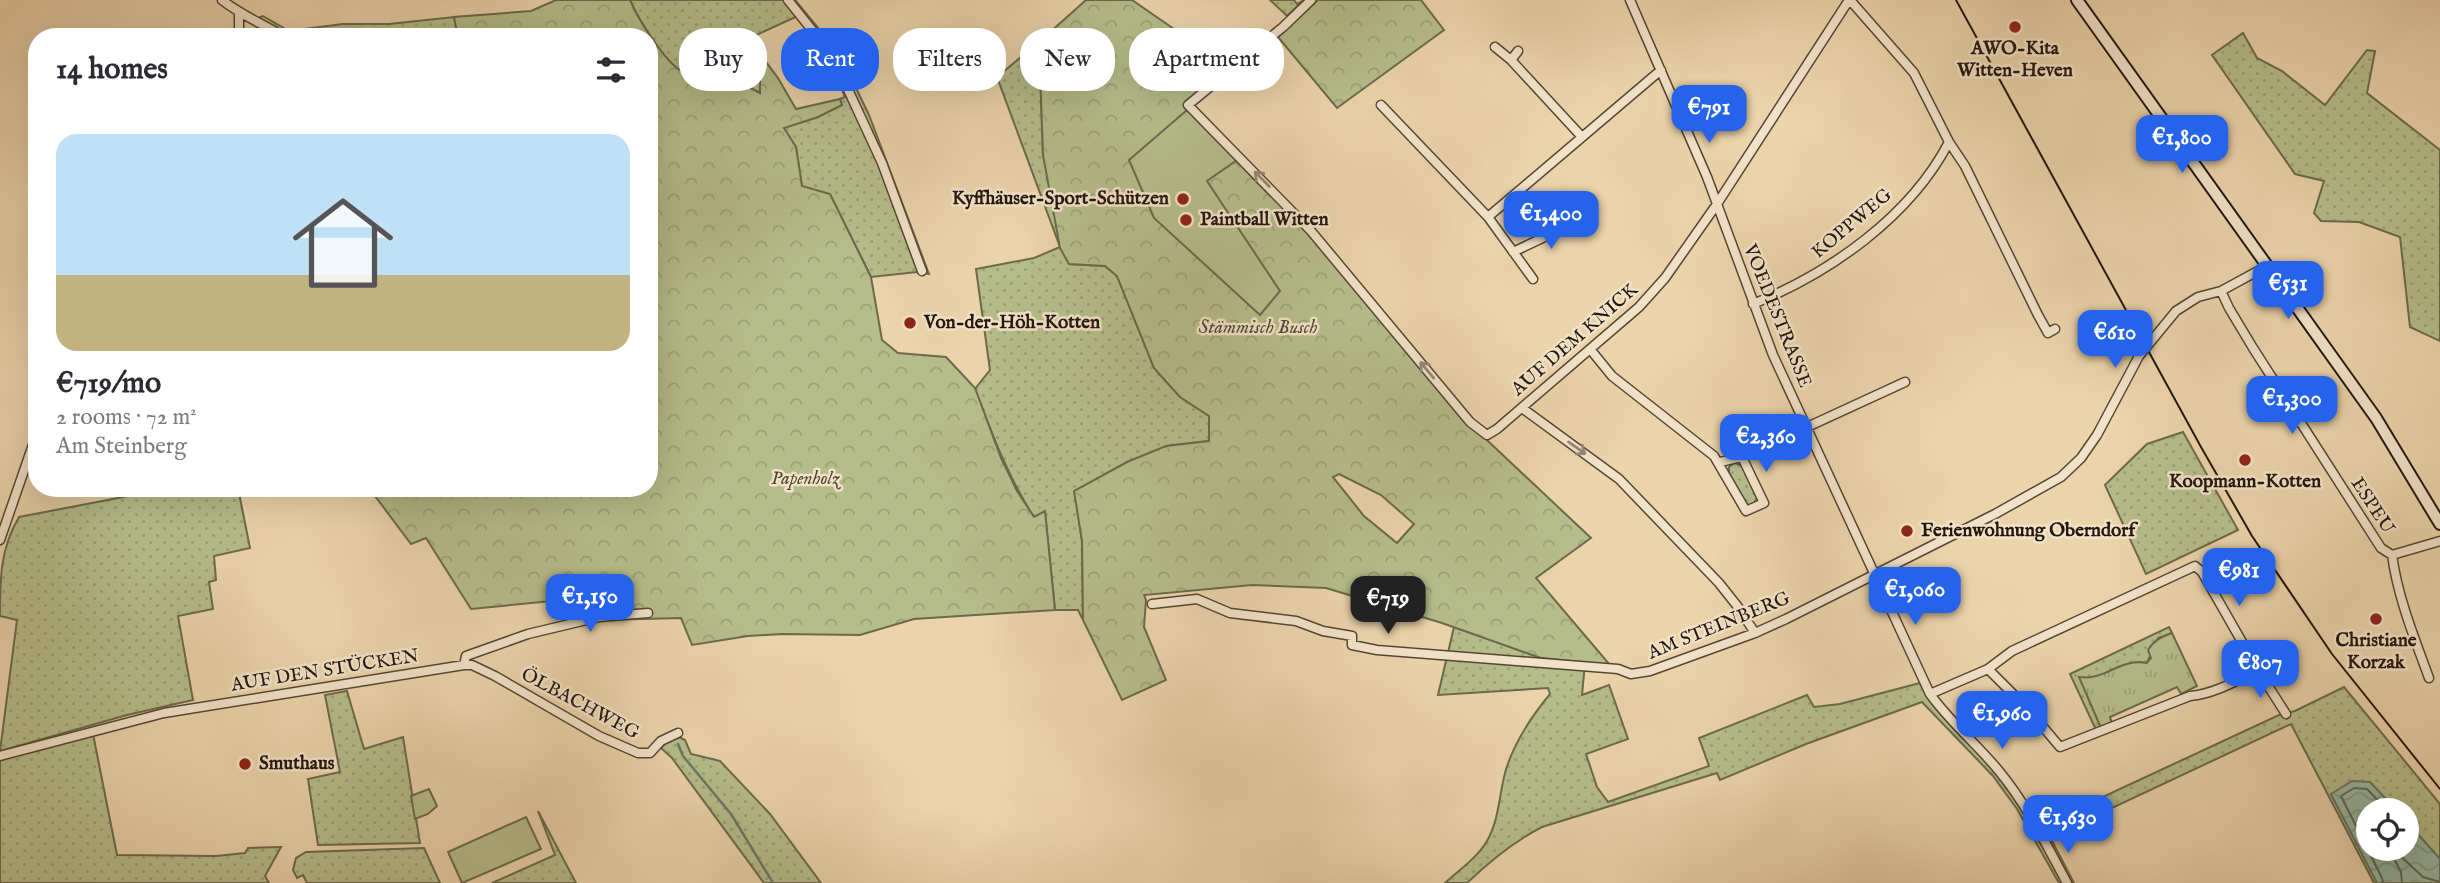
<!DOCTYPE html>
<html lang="en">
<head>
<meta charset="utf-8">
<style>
  body { margin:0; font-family:"IM FELL English",serif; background:#f2f2f3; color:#2b2b33; height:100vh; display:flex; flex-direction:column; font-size:26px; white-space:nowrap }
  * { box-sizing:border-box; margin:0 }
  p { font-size:23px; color:#7c7c81 }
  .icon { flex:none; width:38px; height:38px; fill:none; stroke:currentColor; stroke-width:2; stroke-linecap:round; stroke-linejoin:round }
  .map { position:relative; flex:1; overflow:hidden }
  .drawer { position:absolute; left:28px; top:28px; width:630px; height:469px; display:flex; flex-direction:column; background:#fff; border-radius:28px; box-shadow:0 7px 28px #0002 }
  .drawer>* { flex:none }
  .top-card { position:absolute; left:679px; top:28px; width:665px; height:63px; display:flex; gap:14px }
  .fabs { position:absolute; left:2356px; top:798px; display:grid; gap:14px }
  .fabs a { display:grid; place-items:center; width:63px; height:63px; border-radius:50%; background:#fff; box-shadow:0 7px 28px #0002; font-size:35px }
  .price { position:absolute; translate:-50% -60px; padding:0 16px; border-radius:14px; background:#2563eb; color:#fff; font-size:23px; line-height:46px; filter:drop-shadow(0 2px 4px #0008) }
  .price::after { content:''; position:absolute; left:50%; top:42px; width:21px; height:16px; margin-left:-10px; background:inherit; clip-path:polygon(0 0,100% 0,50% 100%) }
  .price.active { background:#222; color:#fff }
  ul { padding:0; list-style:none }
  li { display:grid; align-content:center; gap:14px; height:371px; padding:0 28px }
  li+li { border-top:2px solid #e1e1e2 }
  li span { display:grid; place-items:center; height:217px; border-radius:21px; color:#555 }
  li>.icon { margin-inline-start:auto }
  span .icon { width:126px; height:126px; fill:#fffc; stroke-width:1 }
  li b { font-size:30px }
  h2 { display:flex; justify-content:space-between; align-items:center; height:84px; padding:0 28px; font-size:30px }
  .chip { padding:0 24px; border-radius:28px; background:#fff; box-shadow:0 7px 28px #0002; font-size:24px; line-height:63px }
  .chip.active { background:#2563eb; color:#fff }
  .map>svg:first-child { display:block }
  .grass { fill:url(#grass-dots); stroke:#6c6a4c; stroke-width:2 }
  .forest { fill:url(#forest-crowns); stroke:#6c6a4c; stroke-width:2; fill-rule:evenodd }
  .park { fill:url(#park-tufts); stroke:#6c6a4c; stroke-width:2 }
  .pitch { fill:#b5bd8a; stroke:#6c6a4c; stroke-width:2 }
  .water { fill:url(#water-waves); stroke:#6a7867; stroke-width:2 }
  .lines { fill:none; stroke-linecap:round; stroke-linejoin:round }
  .shore { stroke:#5e6858; stroke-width:2 }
  .stream { stroke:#6a7867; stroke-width:2.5 }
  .street-casing { stroke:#554635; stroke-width:11 }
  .secondary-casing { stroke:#23170e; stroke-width:14 }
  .street { stroke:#f2e2c8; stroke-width:8 }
  .secondary { stroke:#f2e2c8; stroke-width:10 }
  .tram { stroke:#23170e; stroke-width:2 }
  .oneway { stroke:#958774 }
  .poi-dot { fill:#8f2418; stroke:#f2e2c8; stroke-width:2.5 }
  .labels { text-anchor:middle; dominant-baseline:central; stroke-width:5; stroke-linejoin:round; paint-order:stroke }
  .poi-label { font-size:19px; font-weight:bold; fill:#23170e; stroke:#f2e2c8; text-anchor:start }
  .street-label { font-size:19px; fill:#23170e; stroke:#f2e2c8 }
  .park-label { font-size:19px; font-style:italic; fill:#4f4933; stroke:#f2e2c8 }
</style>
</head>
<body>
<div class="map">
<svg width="2440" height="883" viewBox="0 0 2440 883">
  <defs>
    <pattern id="grass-dots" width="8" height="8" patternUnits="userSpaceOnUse" patternTransform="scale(1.75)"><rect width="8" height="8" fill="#b5bd8a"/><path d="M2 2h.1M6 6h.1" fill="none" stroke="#9ba276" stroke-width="1.8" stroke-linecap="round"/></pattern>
    <pattern id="forest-crowns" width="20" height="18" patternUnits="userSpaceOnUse" patternTransform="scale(1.75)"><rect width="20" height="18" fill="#b5bd8a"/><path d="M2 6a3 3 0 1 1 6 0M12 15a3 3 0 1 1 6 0" fill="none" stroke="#9ba276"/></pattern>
    <pattern id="park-tufts" width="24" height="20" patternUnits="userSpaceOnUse" patternTransform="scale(1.75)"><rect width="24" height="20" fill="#b5bd8a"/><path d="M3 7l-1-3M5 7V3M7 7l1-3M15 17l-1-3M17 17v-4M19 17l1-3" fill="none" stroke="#9ba276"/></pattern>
    <pattern id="water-waves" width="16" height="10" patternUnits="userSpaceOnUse" patternTransform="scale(1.75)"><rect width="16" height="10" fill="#99b9a3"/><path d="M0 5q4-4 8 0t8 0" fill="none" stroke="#849e8b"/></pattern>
  </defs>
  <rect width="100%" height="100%" fill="#ebd3aa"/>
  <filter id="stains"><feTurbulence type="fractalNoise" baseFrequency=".00286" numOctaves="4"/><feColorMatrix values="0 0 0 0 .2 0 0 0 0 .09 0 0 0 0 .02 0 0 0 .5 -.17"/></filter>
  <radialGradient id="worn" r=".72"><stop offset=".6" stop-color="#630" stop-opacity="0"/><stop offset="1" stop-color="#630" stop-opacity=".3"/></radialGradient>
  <path class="grass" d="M 630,0 L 795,0 L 825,36 L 845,65 L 869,115 L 929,274 L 917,272 L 871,277 L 830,194 L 802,187 L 796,147 L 783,128 L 818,117 L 841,105 L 840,99 L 845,97 L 838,80 L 845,76 L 802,14 L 739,43 L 760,67 L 760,93 L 714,69 C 704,71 692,76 682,71 C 666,65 637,17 630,0 Z
    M 1270,0 L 1294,0 L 1297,4 L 1304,0 L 1287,16 Z
    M 263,16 L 289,31 L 343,24 L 389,24 L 454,17 L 457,32 L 486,37 L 289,37 L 258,18 Z
    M 2243,33 L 2257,58 L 2282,71 L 2325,105 L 2367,50 L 2375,51 L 2367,93 L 2440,150 L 2440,341 L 2410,327 L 2400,237 L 2359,222 L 2321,221 L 2314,213 L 2324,181 L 2295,174 L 2212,55 Z
    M 1039,42 L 1043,155 L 1069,264 L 1105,266 L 1117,276 L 1154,368 L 1180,397 L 1209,416 L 1209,441 L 1166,446 L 1075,492 L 1082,541 L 1083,620 L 1078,610 L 1055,610 L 1045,512 L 1034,517 C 1008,477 992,434 975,389 L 990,370 L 976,269 L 1034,258 L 1060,247 L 997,77 Z
    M 2183,432 L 2238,530 L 2146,574 L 2105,485 L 2147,444 Z
    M 1734,463 L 1744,466 L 1757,498 L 1754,504 L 1748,505 L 1744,502 L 1729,473 L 1729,467 Z
    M 170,488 L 238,488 L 250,548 L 214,556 L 216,580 L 209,582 L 213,609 L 178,616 L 193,700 L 127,715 L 0,751 L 17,620 L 0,616 C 0,579 0,549 19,517 Z
    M 1454,627 L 1541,658 L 1585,663 L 1582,695 L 1609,685 L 1628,739 L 1586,754 L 1597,787 L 1608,802 L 1709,766 L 1699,738 L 1807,695 L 1814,707 L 1840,704 L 1920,683 C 1934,714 1961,733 1983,758 C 2002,780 2018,804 2034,829 L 2279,715 L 2295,711 L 2344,687 L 2440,804 L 2440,859 L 2406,821 L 2406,810 L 2396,810 L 2370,782 L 2331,794 L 2377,883 L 2374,883 L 2291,724 L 2050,837 L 2074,883 L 2059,883 L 2017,809 L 1993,776 L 1922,702 L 1806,744 L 1720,780 L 1717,773 L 1542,827 C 1513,842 1491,860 1467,883 L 1445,883 C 1459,870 1477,858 1487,841 C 1499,820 1499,796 1505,773 C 1513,744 1531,717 1550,694 L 1548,688 L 1438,695 Z
    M 2169,627 L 2172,633 L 2158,638 L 2147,663 C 2120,658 2106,680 2080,678 L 2101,728 L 2096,730 L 2070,674 Z
    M 347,691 L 364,749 L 403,737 L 420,843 L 318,845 L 308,779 L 340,772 L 325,695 Z
    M 93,734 L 117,855 L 216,856 L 245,853 L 248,848 L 281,847 L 265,876 L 269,883 L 0,883 L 0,760 Z
    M 679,737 L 685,740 L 691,754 L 720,761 L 770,814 L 821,883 L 764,883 L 672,758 L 661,748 L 669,740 Z
    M 538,811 L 576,883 L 492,883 L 555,855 Z
    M 424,848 L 440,883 L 307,883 L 303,875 L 297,878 L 293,870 L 296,858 L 306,852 Z"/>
  <path class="forest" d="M 556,0 L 630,0 C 637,17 666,64 682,71 C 692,76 704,71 714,69 L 760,93 L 760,67 L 739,43 L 749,39 L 778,78 L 796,109 L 840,99 L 842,105 L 818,117 L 784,128 L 796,147 L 802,186 L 830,194 L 871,277 L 882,340 L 898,353 L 946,357 L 975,388 L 1001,458 L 1017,491 L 1034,517 L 1045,511 L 1055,610 L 914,619 L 860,635 L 782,634 L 748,636 L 692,645 L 681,618 L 602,620 L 574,627 L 562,600 L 471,609 L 426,538 L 411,544 L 369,488 L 649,488 L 649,37 L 486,37 L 457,32 L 454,17 L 531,11 Z
    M 1086,0 L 1132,0 L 1200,47 L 1227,60 L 1187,108 L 1335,262 L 1472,426 L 1591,538 L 1536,578 L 1610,665 L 1541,658 L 1442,623 L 1326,588 L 1252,585 L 1144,595 L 1146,600 L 1144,627 L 1166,680 L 1122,700 L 1083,620 L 1082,541 L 1074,491 L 1127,462 L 1166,446 L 1209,441 L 1209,416 L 1180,397 L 1154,368 L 1117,276 L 1105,266 L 1069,264 L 1060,248 L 1043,155 L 1039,42 ZM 1339,474 L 1381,495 L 1414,524 L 1397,543 L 1364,516 L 1333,477 Z
    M 1318,0 L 1421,0 L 1444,30 L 1337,108 L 1278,37 Z"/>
  <path class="park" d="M 2172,633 L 2197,686 L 2181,694 L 2177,687 L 2110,717 L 2112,724 L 2101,728 L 2079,677 C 2107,681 2118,658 2147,663 L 2151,658 L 2148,650 C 2154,640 2162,637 2172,633 Z"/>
  <path class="pitch" d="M 1187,110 L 1237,160 L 1207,181 L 1280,291 L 1260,315 L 1154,218 L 1129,160 Z
    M 429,789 L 437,806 L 428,814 L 415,819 L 411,796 Z
    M 526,817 L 541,849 L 462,883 L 448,852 Z"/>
  <path class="water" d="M 2352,781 L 2370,782 L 2396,810 L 2368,810 L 2368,849 L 2406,849 L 2406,821 L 2440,859 L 2440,883 L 2377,883 L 2331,794 Z"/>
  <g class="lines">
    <path class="shore" d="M 2383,883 L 2382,878 L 2341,796 L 2354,788 L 2367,789 L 2387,810
      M 2402,883 L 2401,872 L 2392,855 L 2395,851 L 2423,877 L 2440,882"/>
    <path class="stream" d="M 678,744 L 683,756 L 731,814 L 773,883"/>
    <g class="street-casing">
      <path id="street" d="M 222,0 C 241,15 263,24 284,37
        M 788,0 L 832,55 L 882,163 L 922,271
        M 1311,0 L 1283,27 L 1188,105 L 1311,231 L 1470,422 L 1487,435 L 1497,429 L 1639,307 L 1665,278 L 1717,204 L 1849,0
        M 1630,0 L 1707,177 L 1773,355 L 1930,694 C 1950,722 1977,744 1999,771 C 2027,805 2046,844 2067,883
        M 1850,0 L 1914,73 L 1949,142 L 1965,166 L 2038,315 L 2048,333 L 2055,329
        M 239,13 L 239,37
        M 1495,47 L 1511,60 L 1518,51
        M 1511,60 L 1582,137
        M 1381,105 L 1488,217 L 1661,70
        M 1488,217 L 1533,279
        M 1513,252 L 1574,223
        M 2221,291 L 2229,308 L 2253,348 L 2381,548 L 2392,555 L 2440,541
        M 1753,304 C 1830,273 1910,217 1949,142
        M 1590,349 L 1612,376 L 1714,456 L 1746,511 L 1764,503 L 1742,457
        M 1522,408 L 1619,479 L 1719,583 L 1738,607 L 1755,633
        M 1720,462 L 1742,457 L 1905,382
        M 0,540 L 37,433
        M 2392,555 C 2398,598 2414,637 2429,678
        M 1152,604 L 1197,599 L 1230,613 L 1296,621 L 1323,631 L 1352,636 L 1352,645 L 1377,650 L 1618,669 L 1631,674 L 1650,671 L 1755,633 L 1786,619 L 1995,514 L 2061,477 L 2081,458 L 2097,435 L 2139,356 L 2176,311 L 2198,297 L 2221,291 L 2267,266
        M 464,665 L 466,656 L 528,634 L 599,617 L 648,613
        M 2258,670 C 2236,681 2214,694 2190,696 L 2060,747 L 2027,708 L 1988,669 L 2012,651 L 2195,566 L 2202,572 L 2258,670 L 2286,714
        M 1930,694 L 1988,669
        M 0,756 L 164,713 L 464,665 L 472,665 L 495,676 L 599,736 L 638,753 L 650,753 L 661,741 L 678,733"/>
    </g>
    <g class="secondary-casing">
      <path id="secondary" d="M 2077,0 L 2376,418 L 2440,524"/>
    </g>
    <use href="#street" class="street"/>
    <use href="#secondary" class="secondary"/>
    <path class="tram" d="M 1956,0 L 2201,447 L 2252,536 L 2332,654 L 2440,789"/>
  </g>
  <defs><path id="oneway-shaft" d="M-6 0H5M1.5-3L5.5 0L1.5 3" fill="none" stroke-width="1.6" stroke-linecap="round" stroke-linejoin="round" transform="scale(1.75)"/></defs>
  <g class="oneway">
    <use href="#oneway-shaft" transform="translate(1262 179) rotate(-135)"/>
    <use href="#oneway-shaft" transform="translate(1427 370) rotate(-130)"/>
    <use href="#oneway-shaft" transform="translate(1577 448) rotate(35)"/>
  </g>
  <g class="poi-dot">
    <circle cx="2015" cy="27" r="7"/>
    <circle cx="1183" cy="199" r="7"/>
    <circle cx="1186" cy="220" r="7"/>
    <circle cx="910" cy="323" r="7"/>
    <circle cx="2245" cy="460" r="7"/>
    <circle cx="1907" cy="531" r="7"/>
    <circle cx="2376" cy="619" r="7"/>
    <circle cx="245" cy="764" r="7"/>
  </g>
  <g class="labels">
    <g class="poi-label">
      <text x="2015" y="49" text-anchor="middle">AWO-Kita<tspan x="2015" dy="22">Witten-Heven</tspan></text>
      <text x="1169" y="199" text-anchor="end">Kyffhäuser-Sport-Schützen</text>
      <text x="1200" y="220">Paintball Witten</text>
      <text x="924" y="323">Von-der-Höh-Kotten</text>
      <text x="2245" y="482" text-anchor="middle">Koopmann-Kotten</text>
      <text x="1921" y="531">Ferienwohnung Oberndorf</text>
      <text x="2376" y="641" text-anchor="middle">Christiane<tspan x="2376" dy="22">Korzak</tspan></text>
      <text x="259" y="764">Smuthaus</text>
    </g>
    <g class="street-label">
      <text transform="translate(1852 224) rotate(-40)">KOPPWEG</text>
      <text transform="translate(1777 316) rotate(68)">VOEDESTRASSE</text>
      <text transform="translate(1575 340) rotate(-41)">AUF DEM KNICK</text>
      <text transform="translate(2372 506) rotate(57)">ESPEU</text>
      <text transform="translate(1719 626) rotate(-22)">AM STEINBERG</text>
      <text transform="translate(325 671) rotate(-9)">AUF DEN STÜCKEN</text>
      <text transform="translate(580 704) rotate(28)">ÖLBACHWEG</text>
    </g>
    <g class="park-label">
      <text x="1258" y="328">Stämmisch Busch</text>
      <text x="805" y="479">Papenholz</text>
    </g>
  </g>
  <rect width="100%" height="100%" filter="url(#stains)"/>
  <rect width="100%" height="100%" fill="url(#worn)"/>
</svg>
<div class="fabs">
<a><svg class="icon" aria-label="locate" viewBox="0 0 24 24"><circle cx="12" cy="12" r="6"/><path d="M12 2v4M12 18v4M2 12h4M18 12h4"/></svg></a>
</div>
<b class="price" style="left:1709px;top:145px">€791</b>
<b class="price" style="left:2182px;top:175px">€1,800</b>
<b class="price" style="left:1551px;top:251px">€1,400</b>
<b class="price" style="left:2288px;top:321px">€531</b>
<b class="price" style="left:2115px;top:370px">€610</b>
<b class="price" style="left:2292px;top:436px">€1,300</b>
<b class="price" style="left:1766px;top:474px">€2,360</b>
<b class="price" style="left:2239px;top:608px">€981</b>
<b class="price" style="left:1915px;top:627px">€1,060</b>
<b class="price" style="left:590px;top:634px">€1,150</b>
<b class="price active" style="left:1388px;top:636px">€719</b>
<b class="price" style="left:2260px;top:700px">€807</b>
<b class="price" style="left:2002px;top:751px">€1,960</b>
<b class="price" style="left:2068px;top:855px">€1,630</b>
<div class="top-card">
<a class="chip">Buy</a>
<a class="chip active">Rent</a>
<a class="chip">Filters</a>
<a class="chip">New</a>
<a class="chip">Apartment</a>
</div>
<section class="drawer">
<h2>14 homes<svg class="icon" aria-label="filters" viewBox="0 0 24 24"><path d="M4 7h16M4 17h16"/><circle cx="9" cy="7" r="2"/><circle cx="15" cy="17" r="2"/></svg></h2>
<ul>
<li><span style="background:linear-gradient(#bfe0f5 65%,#c2b280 0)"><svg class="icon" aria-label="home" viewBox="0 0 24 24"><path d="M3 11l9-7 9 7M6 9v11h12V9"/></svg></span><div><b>€719/mo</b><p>2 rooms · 72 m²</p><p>Am Steinberg</p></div></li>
</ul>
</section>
</div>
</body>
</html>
